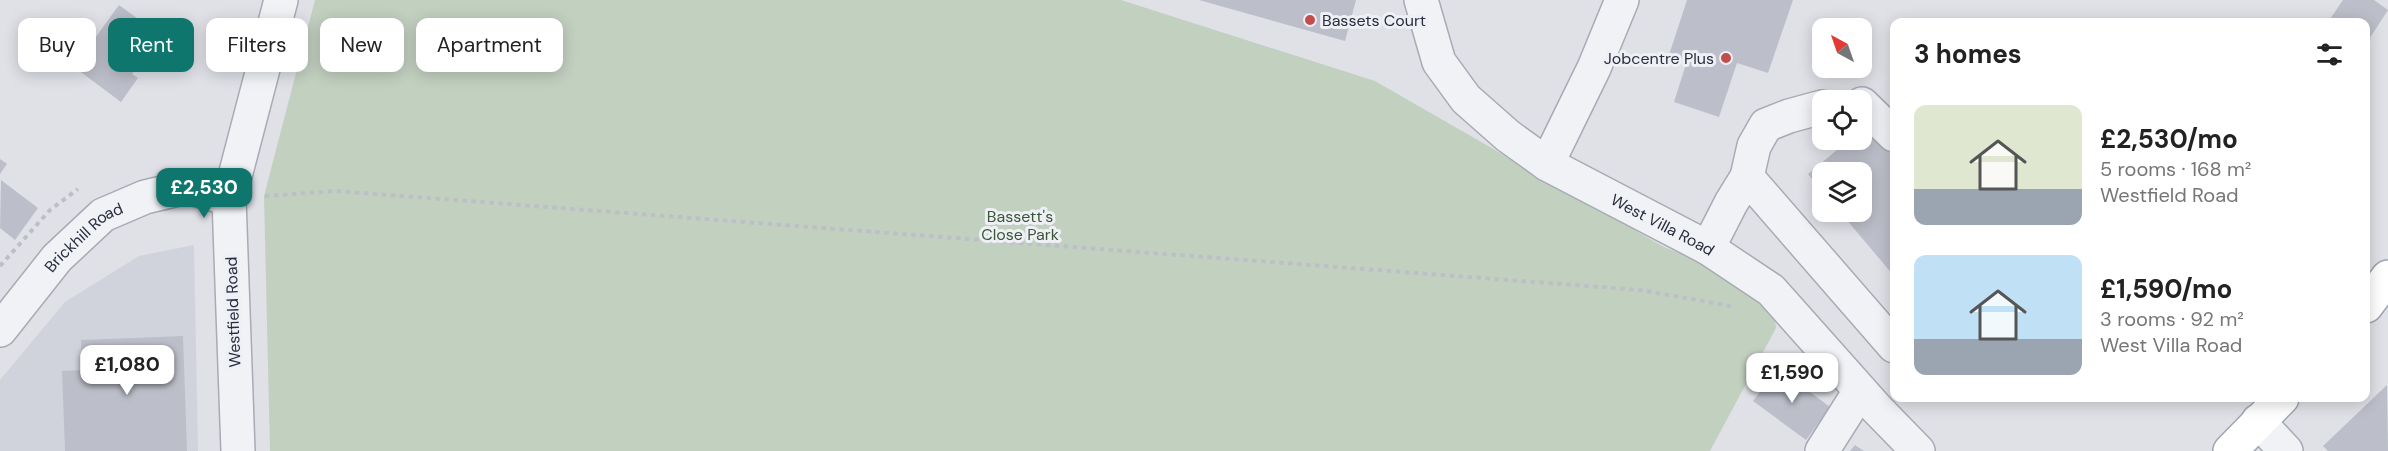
<!DOCTYPE html>
<html lang="en">
<head>
<meta charset="utf-8">
<style>
  body { margin:0; font-family:"DM Sans",sans-serif; background:#f2f2f2; color:#222; height:100vh; display:flex; flex-direction:column; font-size:22px; white-space:nowrap }
  * { box-sizing:border-box; margin:0 }
  p { font-size:20px; color:#767676 }
  .icon { flex:none; width:33px; height:33px; fill:none; stroke:currentColor; stroke-width:2; stroke-linecap:round; stroke-linejoin:round }
  .map { position:relative; flex:1; overflow:hidden }
  .drawer { position:absolute; left:1890px; top:18px; width:480px; height:384px; display:flex; flex-direction:column; background:#fff; border-radius:12px; box-shadow:0 3px 15px #0003 }
  .drawer>* { flex:none }
  .top-card { position:absolute; left:18px; top:18px; width:570px; height:54px; display:flex; gap:12px }
  .needle { width:39px; rotate:320deg }
  .controls { position:absolute; left:1812px; top:18px; display:grid; gap:12px }
  .controls a { display:grid; place-items:center; width:60px; height:60px; border-radius:12px; background:#fff; box-shadow:0 3px 15px #0003; font-size:30px }
  .price { position:absolute; translate:-50% -51px; padding:0 14px; border-radius:12px; background:#fff; color:#222; font-size:20px; line-height:39px; filter:drop-shadow(0 2px 3px #0008) }
  .price::after { content:''; position:absolute; left:50%; top:36px; width:18px; height:14px; margin-left:-9px; background:inherit; clip-path:polygon(0 0,100% 0,50% 100%) }
  .price.current { background:#0f766e; color:#fff }
  ul { padding:0; list-style:none }
  li { display:flex; align-items:center; gap:18px; height:150px; padding:0 24px }
  li span { display:grid; place-items:center; flex:none; width:168px; height:120px; border-radius:12px; color:#555 }
  li>.icon { margin-inline-start:auto }
  span .icon { width:72px; height:72px; fill:#fffc; stroke-width:1 }
  li b { font-size:26px }
  h2 { display:flex; justify-content:space-between; align-items:center; height:72px; padding:0 24px; font-size:26px }
  .pill { padding:0 21px; border-radius:12px; background:#fff; box-shadow:0 3px 15px #0003; font-size:21px; line-height:54px }
  .pill.current { background:#0f766e; color:#fff }
  .map>svg:first-child { display:block }
  .built { fill:#d1d3dc }
  .green { fill:#c2d0c0 }
  .building { fill:#bcbfc9 }
  .lines { fill:none; stroke-linecap:round; stroke-linejoin:round }
  .minor-casing { stroke:#a8abb4; stroke-width:36 }
  .major-casing { stroke:#9fa4b2; stroke-width:36 }
  .path { stroke:#bdbfc6; stroke-width:4; stroke-dasharray:4.5 4.5; stroke-linecap:butt }
  .minor { stroke:#f1f2f6; stroke-width:33 }
  .major { stroke:#fff; stroke-width:33 }
  .poi-dot { fill:#c44c4c; stroke:#eef0f5; stroke-width:2 }
  .labels { text-anchor:middle; dominant-baseline:central; stroke-width:6; stroke-linejoin:round; paint-order:stroke }
  .poi-label { font-size:16px; fill:#292d3d; stroke:#eef0f5; text-anchor:start }
  .park-label { font-size:16px; fill:#395737; stroke:#eef0f5 }
  .street-label { font-size:16px; fill:#292d3d; stroke:#eef0f5 }
</style>
</head>
<body>
<div class="map">
<svg width="2388" height="451" viewBox="0 0 2388 451">
  <rect width="100%" height="100%" fill="#dfe1e7"/>
  <path class="built" d="M 194,245 L 198,451 L 0,451 L 0,380 L 65,302 L 139,256 Z"/>
  <path class="green" d="M 315,0 L 1121,0 L 1375,81 L 1664,247 L 1771,290 L 1776,328 L 1710,451 L 270,451 L 264,196 Z"/>
  <path class="building" d="M 1199,0 L 1356,0 L 1345,41 Z
    M 1687,0 L 1793,0 L 1768,73 L 1737,63 L 1719,117 L 1674,102 L 1687,61 L 1669,55 Z
    M 2343,0 L 2374,0 L 2388,10 L 2366,44 L 2366,22 L 2328,22 Z
    M 119,5 L 160,35 L 132,74 L 138,78 L 121,102 L 74,67 Z
    M 1873,119 L 1894,144 L 1894,276 L 1840,212 L 1862,212 L 1862,172 L 1822,172 L 1822,191 L 1808,174 L 1849,140 L 1862,140 L 1862,129 Z
    M 0,159 L 7,164 L 0,174 Z
    M 1,180 L 38,208 L 15,240 L 0,228 Z
    M 183,336 L 187,451 L 65,451 L 62,371 L 82,370 L 81,340 Z
    M 1778,368 L 1830,407 L 1806,440 L 1753,401 Z
    M 2387,385 L 2388,451 L 2328,451 L 2323,446 Z
    M 1855,445 L 1864,451 L 1850,451 Z"/>
  <g class="lines">
    <g class="minor-casing">
      <g id="minor">
        <path id="s1" d="M 1421,0 L 1439,62 L 1466,99 L 1508,136 L 1547,164 L 1708,248 L 1771,290 L 1877,409 L 1918,451"/>
        <path d="M 1862,104 L 1894,135"/>
        <path d="M 1547,164 L 1594,68 L 1622,0"/>
        <path d="M 1747,177 L 1754,146 L 1766,125 L 1789,116 L 1822,107"/>
        <path d="M 1708,248 L 1731,203 L 1747,177 L 1894,346"/>
        <path id="s2" d="M 0,330 L 57,258 L 103,215 L 145,197 L 187,187 L 229,199"/>
        <path d="M 2258,421 L 2286,451"/>
        <path d="M 238,451 L 229,199 L 281,0"/>
        <path d="M 1822,451 L 1860,391"/>
      </g>
    </g>
    <g class="major-casing">
      <path id="major" d="M 2366,306 L 2388,277
        M 2230,451 L 2282,398"/>
    </g>
    <path class="path" d="M 265,196 L 336,191 L 1640,290 L 1731,306
      M 0,266 L 50,210 L 78,189"/>
    <use href="#minor" class="minor"/>
    <use href="#major" class="major"/>
  </g>
  <g class="poi-dot">
    <circle cx="1310" cy="20" r="6"/>
    <circle cx="1726" cy="58" r="6"/>
  </g>
  <g class="labels">
    <g class="poi-label">
      <text x="1322" y="20">Bassets Court</text>
      <text x="1714" y="58" text-anchor="end">Jobcentre Plus</text>
    </g>
    <g class="park-label">
      <text x="1020" y="216">Bassett's<tspan x="1020" dy="18">Close Park</tspan></text>
    </g>
    <g class="street-label">
      <text stroke="none"><textPath href="#s1" startOffset="345">West Villa Road</textPath></text>
      <text stroke="none"><textPath href="#s2" startOffset="126">Brickhill Road</textPath></text>
      <text transform="translate(233 312) rotate(-92)">Westfield Road</text>
    </g>
  </g>
</svg>
<div class="controls">
<a><svg class="needle" viewBox="-14 -14 28 28"><path d="M0-13l5 13h-10z" fill="#e53935"/><path d="M0 13l5-13h-10z" fill="#767676"/></svg></a>
<a><svg class="icon" aria-label="locate" viewBox="0 0 24 24"><circle cx="12" cy="12" r="6"/><path d="M12 2v4M12 18v4M2 12h4M18 12h4"/></svg></a>
<a><svg class="icon" aria-label="layers" viewBox="0 0 24 24"><path d="M12 4l9 5-9 5-9-5zM3 14l9 5 9-5"/></svg></a>
</div>
<b class="price current" style="left:204px;top:219px">£2,530</b>
<b class="price" style="left:127px;top:396px">£1,080</b>
<b class="price" style="left:1792px;top:404px">£1,590</b>
<div class="top-card">
<a class="pill">Buy</a>
<a class="pill current">Rent</a>
<a class="pill">Filters</a>
<a class="pill">New</a>
<a class="pill">Apartment</a>
</div>
<section class="drawer">
<h2>3 homes<svg class="icon" aria-label="filters" viewBox="0 0 24 24"><path d="M4 7h16M4 17h16"/><circle cx="9" cy="7" r="2"/><circle cx="15" cy="17" r="2"/></svg></h2>
<ul>
<li><span style="background:linear-gradient(#dfe7d0 70%,#9aa5b1 0)"><svg class="icon" aria-label="home" viewBox="0 0 24 24"><path d="M3 11l9-7 9 7M6 9v11h12V9"/></svg></span><div><b>£2,530/mo</b><p>5 rooms · 168 m²</p><p>Westfield Road</p></div></li>
<li><span style="background:linear-gradient(#bfe0f5 70%,#9aa5b1 0)"><svg class="icon" aria-label="home" viewBox="0 0 24 24"><path d="M3 11l9-7 9 7M6 9v11h12V9"/></svg></span><div><b>£1,590/mo</b><p>3 rooms · 92 m²</p><p>West Villa Road</p></div></li>
</ul>
</section>
</div>
</body>
</html>
